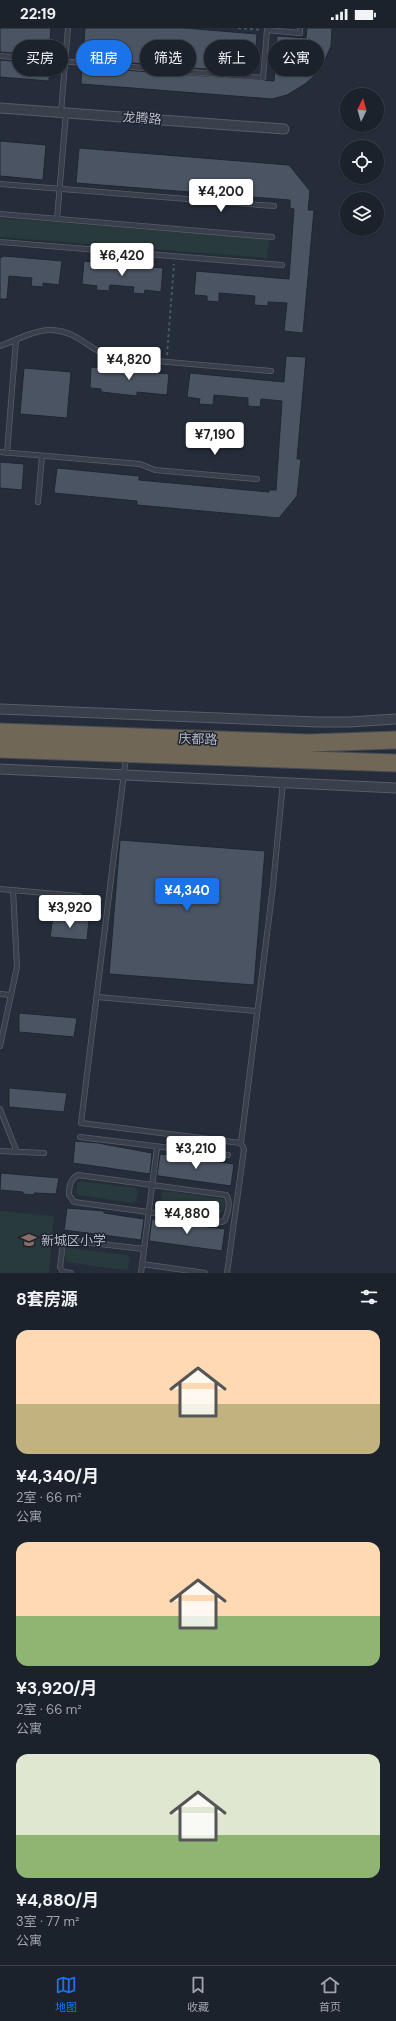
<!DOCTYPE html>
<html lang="zh">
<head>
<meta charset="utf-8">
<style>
  body { margin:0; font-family:"DM Sans","Noto Sans SC",sans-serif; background:#252a34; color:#f1f3f6; height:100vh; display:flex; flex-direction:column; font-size:15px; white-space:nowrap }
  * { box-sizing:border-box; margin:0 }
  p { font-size:13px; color:#a0a4a9 }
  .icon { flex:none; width:22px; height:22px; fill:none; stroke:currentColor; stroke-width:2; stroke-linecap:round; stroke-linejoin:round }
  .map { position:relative; height:1245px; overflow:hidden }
  .panel { display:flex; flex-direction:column; background:#1c222c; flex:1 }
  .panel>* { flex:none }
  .hud { position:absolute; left:12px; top:12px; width:372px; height:36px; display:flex; gap:8px }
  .needle { width:26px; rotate:5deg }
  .fabs { position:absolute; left:340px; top:60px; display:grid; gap:8px }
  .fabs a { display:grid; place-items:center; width:44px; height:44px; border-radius:50%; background:#1c222c; box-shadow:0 1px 3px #0004,0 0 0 1px #3a3f48; font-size:20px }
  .price { position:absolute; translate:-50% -34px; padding:0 9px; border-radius:4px; background:#fff; color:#222; font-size:13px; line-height:26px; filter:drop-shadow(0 1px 2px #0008) }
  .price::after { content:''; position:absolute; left:50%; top:24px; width:12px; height:9px; margin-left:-6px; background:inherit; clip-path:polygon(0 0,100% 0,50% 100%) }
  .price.on { background:#1a73e8; color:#fff }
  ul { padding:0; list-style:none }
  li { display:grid; align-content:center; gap:8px; height:212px; padding:0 16px }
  li span { display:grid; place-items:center; height:124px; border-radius:12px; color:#555 }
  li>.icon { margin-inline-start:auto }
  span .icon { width:72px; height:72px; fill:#fffc; stroke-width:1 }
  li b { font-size:17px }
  h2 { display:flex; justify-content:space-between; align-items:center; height:48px; padding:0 16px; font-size:17px }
  .pill { padding:0 14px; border-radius:18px; background:#1c222c; box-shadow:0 1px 3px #0004,0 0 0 1px #3a3f48; font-size:14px; line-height:36px }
  .pill.on { background:#1a73e8; color:#fff }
  .status { display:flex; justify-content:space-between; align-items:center; height:28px; padding:0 20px; background:#1c222c; direction:ltr }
  .status svg { height:11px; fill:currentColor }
  .menu { display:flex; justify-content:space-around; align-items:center; height:56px; border-top:1px solid #3a3f48; background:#1c222c; font-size:11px; color:#a0a4a9 }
  .menu a { display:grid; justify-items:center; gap:2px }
  .menu .on { color:#1a73e8 }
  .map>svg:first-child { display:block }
  .green { fill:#283a3c }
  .building { fill:#4b5463; stroke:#202631 }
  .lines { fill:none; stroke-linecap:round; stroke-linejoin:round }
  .lane-casing { stroke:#575d68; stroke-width:6 }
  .street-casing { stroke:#575d68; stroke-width:11 }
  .highway-casing { stroke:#444a55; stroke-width:19 }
  .path { stroke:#47575a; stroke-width:2; stroke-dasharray:3 3; stroke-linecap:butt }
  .lane { stroke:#393f4b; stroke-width:4.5 }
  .street { stroke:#393f4b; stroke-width:9 }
  .highway { stroke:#706756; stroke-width:17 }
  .labels { text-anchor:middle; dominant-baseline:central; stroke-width:3; stroke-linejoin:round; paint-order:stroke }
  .street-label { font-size:13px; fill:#b4bac6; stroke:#1e242f }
  .poi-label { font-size:13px; fill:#b4bac6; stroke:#1e242f; text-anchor:start }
</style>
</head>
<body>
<div class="status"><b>22:19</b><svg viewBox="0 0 49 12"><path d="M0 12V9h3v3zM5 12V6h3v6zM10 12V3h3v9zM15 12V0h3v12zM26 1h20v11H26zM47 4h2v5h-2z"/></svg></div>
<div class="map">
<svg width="396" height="1245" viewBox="0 0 396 1245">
  <rect width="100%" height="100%" fill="#252d3a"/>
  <path class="green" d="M 0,190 L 269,211 L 267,230 L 0,209 Z
    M 80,1153 L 135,1160 L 138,1163 L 136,1173 L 133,1175 L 78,1167 L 76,1165 L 77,1155 Z
    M 165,1163 L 222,1171 L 225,1173 L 223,1184 L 220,1186 L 161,1177 L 162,1164 Z
    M 0,1183 L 54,1188 L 49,1245 L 0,1245 Z
    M 69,1220 L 127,1227 L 130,1230 L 128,1241 L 125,1242 L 66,1234 L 66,1221 Z"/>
  <path class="building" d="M 0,0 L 51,0 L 49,28 L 0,24 Z
    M 85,0 L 184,0 L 257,6 L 254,45 L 83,31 Z
    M 307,0 L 332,0 L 331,18 L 325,32 L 313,49 L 305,56 L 287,67 L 272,71 L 81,56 L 82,39 L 274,53 L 277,8 L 306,10 Z
    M 0,32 L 50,36 L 49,53 L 0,49 Z
    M 0,113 L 46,117 L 43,152 L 0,148 Z
    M 79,120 L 289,137 L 310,163 L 308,182 L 314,182 L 303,305 L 284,303 L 287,275 L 268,274 L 268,278 L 254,277 L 255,268 L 219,265 L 219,274 L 207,273 L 207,268 L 194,267 L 196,243 L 289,251 L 294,181 L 290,180 L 290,172 L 76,155 Z
    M 4,228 L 62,233 L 59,257 L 43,255 L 43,259 L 31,258 L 32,250 L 9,248 L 7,271 L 0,271 L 0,230 Z
    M 84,233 L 163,240 L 161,264 L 145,262 L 144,266 L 133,265 L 134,259 L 110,257 L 109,263 L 96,262 L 97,258 L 82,256 Z
    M 286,328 L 306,329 L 297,431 L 301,431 L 297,468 L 279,490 L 137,477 L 137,473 L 54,465 L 57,440 L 139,448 L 139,452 L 269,464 L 269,462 L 276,462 L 282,373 L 261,371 L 260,379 L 248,378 L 248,370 L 214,367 L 213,377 L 199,376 L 200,371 L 187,369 L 190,345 L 284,354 Z
    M 91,339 L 146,344 L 147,340 L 158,341 L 158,345 L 169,346 L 167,367 L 137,364 L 137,368 L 101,364 L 101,361 L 90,360 Z
    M 24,340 L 71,344 L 67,390 L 20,386 Z
    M 0,434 L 24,436 L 22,462 L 0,460 Z
    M 120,812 L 265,823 L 254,957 L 109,946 Z
    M 53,889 L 89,892 L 87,912 L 50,909 Z
    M 19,985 L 77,990 L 74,1009 L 19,1004 Z
    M 9,1060 L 67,1065 L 64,1084 L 9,1079 Z
    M 75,1113 L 98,1115 L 152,1125 L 150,1146 L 73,1135 Z
    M 160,1126 L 234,1136 L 231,1158 L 159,1148 L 157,1147 Z
    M 1,1145 L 59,1150 L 56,1166 L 34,1165 L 34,1167 L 23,1166 L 23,1164 L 0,1162 Z
    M 67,1180 L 104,1183 L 104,1185 L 144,1191 L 141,1212 L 64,1202 Z
    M 152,1191 L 182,1193 L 191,1195 L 191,1197 L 225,1201 L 222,1223 L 149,1213 Z"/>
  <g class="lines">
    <g class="lane-casing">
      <path id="lane" d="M 0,28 L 263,50 L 267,2 L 300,5 L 300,0
        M 61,84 L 68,0
        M 0,156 L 274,178
        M 0,186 L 272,209
        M 57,191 L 66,85
        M 0,214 L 282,237
        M 0,318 C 27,308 47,293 76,309 C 88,316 97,324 111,329 L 271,343
        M 0,424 L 140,436 L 155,442 L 257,451
        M 7,425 L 16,312
        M 38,474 L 42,428
        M 126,729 L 81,1095 L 241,1115
        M 0,861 L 79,868
        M 0,966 L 10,967
        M 97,969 L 257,983
        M 0,1018 L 17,939 L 13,862
        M 0,1081 L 17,1124
        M 80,1109 L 228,1127
        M 0,1123 L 44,1125
        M 78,1147 L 226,1167 C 231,1173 228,1185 225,1192 L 222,1194 L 74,1174 L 69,1167 C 69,1159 70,1151 78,1147 Z
        M 142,1236 L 205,1245
        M 71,1245 L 63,1244 L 60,1239 L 63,1216 L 65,1212 L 144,1221
        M 141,1245 L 157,1119
        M 227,1245 L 244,1121 L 241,1115 L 273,858 L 283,754"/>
    </g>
    <g class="street-casing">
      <path id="street" d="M 0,80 L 284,101
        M 0,681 L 317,694 L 349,694 L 396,691
        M 0,741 L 396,760"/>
    </g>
    <g class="highway-casing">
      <path id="highway" d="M 0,704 L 308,715 L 396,712
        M 0,721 L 396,735"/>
    </g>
    <path class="path" d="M 238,0 L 261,2
      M 167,327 L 174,236"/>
    <use href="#lane" class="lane"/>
    <use href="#street" class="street"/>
    <use href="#highway" class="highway"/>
  </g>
  <defs>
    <g id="school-bare" transform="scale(1.2)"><path d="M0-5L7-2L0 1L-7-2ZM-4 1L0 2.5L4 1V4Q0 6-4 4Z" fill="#8d6e63" stroke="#1e242f" stroke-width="2.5" paint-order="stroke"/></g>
  </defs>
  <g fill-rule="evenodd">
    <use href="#school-bare" x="29" y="1212"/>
  </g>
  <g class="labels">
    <g class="street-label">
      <text transform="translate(142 90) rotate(4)">龙腾路</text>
      <text transform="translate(198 711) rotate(2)">庆都路</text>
    </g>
    <g class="poi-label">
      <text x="41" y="1212">新城区小学</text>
    </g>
  </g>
</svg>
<div class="fabs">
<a><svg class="needle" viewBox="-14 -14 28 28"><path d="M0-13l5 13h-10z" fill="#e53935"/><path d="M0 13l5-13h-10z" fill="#a0a4a9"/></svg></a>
<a><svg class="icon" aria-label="locate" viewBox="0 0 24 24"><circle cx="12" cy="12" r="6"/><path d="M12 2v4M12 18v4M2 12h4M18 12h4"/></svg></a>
<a><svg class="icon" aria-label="layers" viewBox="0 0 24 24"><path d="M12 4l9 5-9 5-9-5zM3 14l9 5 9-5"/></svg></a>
</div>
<b class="price" style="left:221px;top:185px">¥4,200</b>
<b class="price" style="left:122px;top:249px">¥6,420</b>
<b class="price" style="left:129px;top:353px">¥4,820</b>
<b class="price" style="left:215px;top:428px">¥7,190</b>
<b class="price on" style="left:187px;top:884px">¥4,340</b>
<b class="price" style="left:70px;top:901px">¥3,920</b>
<b class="price" style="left:196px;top:1142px">¥3,210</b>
<b class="price" style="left:187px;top:1207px">¥4,880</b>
<div class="hud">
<a class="pill">买房</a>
<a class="pill on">租房</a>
<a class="pill">筛选</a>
<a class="pill">新上</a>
<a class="pill">公寓</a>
</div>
</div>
<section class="panel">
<h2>8套房源<svg class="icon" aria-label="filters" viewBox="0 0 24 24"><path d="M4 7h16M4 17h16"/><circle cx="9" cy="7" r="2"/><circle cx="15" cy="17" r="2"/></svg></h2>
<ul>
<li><span style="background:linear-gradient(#ffd9b3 60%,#c2b280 0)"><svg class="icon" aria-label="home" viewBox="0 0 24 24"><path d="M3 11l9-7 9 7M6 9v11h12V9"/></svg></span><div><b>¥4,340/月</b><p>2室 · 66 m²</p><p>公寓</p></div></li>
<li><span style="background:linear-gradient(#ffd9b3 60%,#8fb573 0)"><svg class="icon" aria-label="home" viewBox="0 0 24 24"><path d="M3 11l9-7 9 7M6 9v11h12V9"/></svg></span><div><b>¥3,920/月</b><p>2室 · 66 m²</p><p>公寓</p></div></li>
<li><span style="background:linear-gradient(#dfe7d0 65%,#8fb573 0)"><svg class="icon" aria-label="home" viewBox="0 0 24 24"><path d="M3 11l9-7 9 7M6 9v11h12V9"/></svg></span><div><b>¥4,880/月</b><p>3室 · 77 m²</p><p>公寓</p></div></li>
</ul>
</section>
<nav class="menu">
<a class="on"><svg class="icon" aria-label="map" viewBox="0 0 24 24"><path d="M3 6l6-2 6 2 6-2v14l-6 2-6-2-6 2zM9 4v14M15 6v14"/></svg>地图</a>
<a><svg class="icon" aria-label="saved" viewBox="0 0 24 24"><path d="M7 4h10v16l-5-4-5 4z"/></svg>收藏</a>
<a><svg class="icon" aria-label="home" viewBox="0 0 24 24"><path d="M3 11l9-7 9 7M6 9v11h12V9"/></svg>首页</a>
</nav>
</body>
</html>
